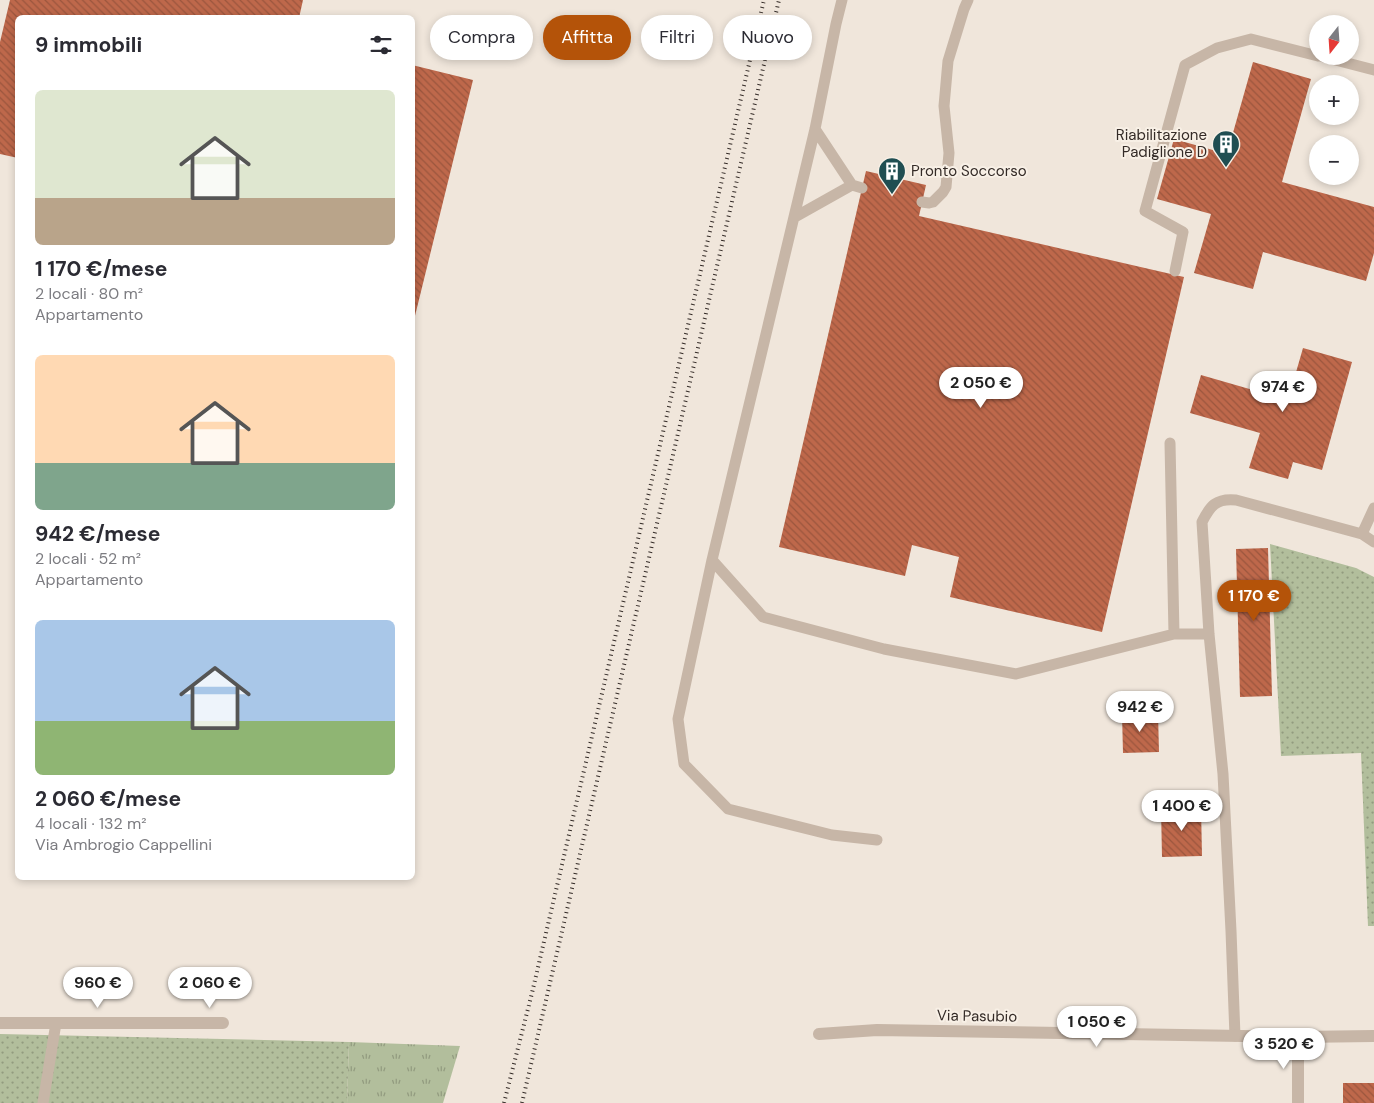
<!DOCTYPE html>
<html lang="it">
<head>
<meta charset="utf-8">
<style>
  body { margin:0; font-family:"DM Sans",sans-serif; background:#f7f7f7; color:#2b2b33; height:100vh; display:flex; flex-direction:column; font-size:19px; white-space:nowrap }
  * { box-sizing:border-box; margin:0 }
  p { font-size:16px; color:#7c7c81 }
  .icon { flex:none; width:28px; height:28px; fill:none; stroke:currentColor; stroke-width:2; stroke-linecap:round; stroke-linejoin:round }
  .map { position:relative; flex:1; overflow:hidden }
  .sheet { position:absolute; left:15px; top:15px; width:400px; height:865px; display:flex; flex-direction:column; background:#fff; border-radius:8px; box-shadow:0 2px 8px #0003 }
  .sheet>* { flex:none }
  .hud { position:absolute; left:430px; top:15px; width:475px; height:45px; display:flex; gap:10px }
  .needle { width:32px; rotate:197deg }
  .tools { position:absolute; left:1309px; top:15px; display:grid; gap:10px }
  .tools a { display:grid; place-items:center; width:50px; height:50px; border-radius:50%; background:#fff; box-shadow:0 2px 8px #0003; font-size:25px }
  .price { position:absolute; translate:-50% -42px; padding:0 11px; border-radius:18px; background:#fff; color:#222; font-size:16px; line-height:32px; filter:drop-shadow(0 1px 2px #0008) }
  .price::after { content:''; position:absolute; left:50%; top:30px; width:15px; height:11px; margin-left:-8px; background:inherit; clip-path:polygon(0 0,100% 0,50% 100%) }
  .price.on { background:#b45309; color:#fff }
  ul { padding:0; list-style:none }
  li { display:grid; align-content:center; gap:10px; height:265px; padding:0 20px }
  li span { display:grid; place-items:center; height:155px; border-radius:8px; color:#555 }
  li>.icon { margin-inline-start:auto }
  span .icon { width:90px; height:90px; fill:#fffc; stroke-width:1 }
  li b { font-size:21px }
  h2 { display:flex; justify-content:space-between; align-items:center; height:60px; padding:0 20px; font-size:21px }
  .chip { padding:0 18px; border-radius:22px; background:#fff; box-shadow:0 2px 8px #0003; font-size:18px; line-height:45px }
  .chip.on { background:#b45309; color:#fff }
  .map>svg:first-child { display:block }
  .grass { fill:url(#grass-tufts) }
  .park { fill:url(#park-dots) }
  .building { fill:url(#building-back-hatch) }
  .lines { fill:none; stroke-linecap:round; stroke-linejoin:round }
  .lane { stroke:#c7b6a7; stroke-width:11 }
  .street { stroke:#c7b6a7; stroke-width:12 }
  .rail { stroke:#342b27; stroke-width:4; stroke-dasharray:1 4; stroke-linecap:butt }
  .labels { text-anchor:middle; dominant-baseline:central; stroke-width:4; stroke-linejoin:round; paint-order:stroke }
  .poi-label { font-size:15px; fill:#342b27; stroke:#f8f0e6; text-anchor:end }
  .street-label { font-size:15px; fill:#342b27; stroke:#f8f0e6 }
</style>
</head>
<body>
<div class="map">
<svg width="1374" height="1103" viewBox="0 0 1374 1103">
  <defs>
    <pattern id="grass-tufts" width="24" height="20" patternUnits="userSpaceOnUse" patternTransform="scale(1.25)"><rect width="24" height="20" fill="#b2be9c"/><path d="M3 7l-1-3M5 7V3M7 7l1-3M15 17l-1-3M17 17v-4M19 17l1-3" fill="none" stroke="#929b7f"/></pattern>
    <pattern id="park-dots" width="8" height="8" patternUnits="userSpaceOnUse" patternTransform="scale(1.25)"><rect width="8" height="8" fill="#b2be9c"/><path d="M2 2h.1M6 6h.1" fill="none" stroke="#929b7f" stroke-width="1.8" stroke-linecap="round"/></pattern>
    <pattern id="building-back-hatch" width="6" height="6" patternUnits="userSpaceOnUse" patternTransform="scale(1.25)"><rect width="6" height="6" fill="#be684b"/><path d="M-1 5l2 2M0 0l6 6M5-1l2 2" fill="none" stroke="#9b563e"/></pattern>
  </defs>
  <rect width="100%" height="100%" fill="#f0e6db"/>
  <path class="grass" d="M 349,1042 L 460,1046 L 443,1103 L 347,1103 Z"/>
  <path class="park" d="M 1270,544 L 1356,568 L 1374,577 L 1374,926 L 1368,926 L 1361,753 L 1281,756 Z
    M 0,1034 L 349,1042 L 347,1103 L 0,1103 Z"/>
  <path class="building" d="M 10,0 L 303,0 L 299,18 L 18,18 L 18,158 L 0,154 L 0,42 Z
    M 1253,62 L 1311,79 L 1282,182 L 1374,207 L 1374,253 L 1366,281 L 1263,252 L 1253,289 L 1194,273 L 1211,214 L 1157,199 L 1174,139 L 1227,154 Z
    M 412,65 L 473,80 L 413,324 L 412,324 Z
    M 866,171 L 926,185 L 919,216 L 1184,277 L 1102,632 L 950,597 L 959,557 L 912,545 L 905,576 L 779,547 Z
    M 1303,348 L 1352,362 L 1322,470 L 1293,462 L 1288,479 L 1249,468 L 1260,433 L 1190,413 L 1201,375 L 1288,400 Z
    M 1268,548 L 1272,696 L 1240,697 L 1236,549 Z
    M 1158,713 L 1159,752 L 1123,753 L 1122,714 Z
    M 1201,807 L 1202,856 L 1162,857 L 1161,808 Z
    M 1343,1083 L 1374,1083 L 1374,1103 L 1343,1103 Z"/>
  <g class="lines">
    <path class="lane" d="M 842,0 L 836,24 L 815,129 L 712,560 L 763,617 L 884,649 L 1016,674 L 1174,634 L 1209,634
      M 1320,56 L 1374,70
      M 815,129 L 852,185 L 862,188
      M 922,202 L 929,203 L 933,202 L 943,192 L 946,187 L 949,153 L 944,106 L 948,61 L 964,9 L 968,0
      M 795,217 L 852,185
      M 1175,271 L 1183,232 L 1145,211 L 1185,65 L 1217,48 L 1251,39 L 1318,56
      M 1170,443 L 1174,634
      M 1362,534 L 1374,542
      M 712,560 L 678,719 L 684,764 L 728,809 L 832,835 L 877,840
      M 1235,1036 L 1231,931 L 1223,774 L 1209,634 L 1202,522 C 1210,506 1216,498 1236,500 L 1362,534 L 1374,508
      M 43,1103 L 56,1023"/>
    <path class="street" d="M 0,1023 L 223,1023
      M 819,1034 L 877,1030 L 1298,1037 L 1374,1036
      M 1298,1103 L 1298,1037"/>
    <path class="rail" d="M 504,1103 L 532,993 L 764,0
      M 522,1103 L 779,0"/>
  </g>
  <defs>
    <g id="building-pin" transform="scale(1.4375)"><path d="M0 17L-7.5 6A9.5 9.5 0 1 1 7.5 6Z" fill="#204e52" stroke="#f8f0e6"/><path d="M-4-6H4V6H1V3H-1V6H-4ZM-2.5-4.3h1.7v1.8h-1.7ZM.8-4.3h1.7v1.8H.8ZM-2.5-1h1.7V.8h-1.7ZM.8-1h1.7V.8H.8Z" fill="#fff"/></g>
  </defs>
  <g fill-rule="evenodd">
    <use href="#building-pin" x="1226" y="144"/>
    <use href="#building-pin" x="892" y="171"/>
  </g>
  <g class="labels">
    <g class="poi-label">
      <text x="1207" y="135">Riabilitazione<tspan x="1207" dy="17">Padiglione D</tspan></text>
      <text x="911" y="171" text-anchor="start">Pronto Soccorso</text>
    </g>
    <g class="street-label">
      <text transform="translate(977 1016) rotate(1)">Via Pasubio</text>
    </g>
  </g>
</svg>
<div class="tools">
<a><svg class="needle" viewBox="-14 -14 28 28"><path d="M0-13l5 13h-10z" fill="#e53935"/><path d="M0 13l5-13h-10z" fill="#7c7c81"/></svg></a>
<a>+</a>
<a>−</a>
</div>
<b class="price" style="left:981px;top:409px">2 050 €</b>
<b class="price" style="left:1283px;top:413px">974 €</b>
<b class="price on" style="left:1254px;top:622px">1 170 €</b>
<b class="price" style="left:1140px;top:733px">942 €</b>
<b class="price" style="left:1182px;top:832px">1 400 €</b>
<b class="price" style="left:98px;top:1009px">960 €</b>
<b class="price" style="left:210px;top:1009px">2 060 €</b>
<b class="price" style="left:1097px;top:1048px">1 050 €</b>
<b class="price" style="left:1284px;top:1070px">3 520 €</b>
<div class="hud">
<a class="chip">Compra</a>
<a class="chip on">Affitta</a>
<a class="chip">Filtri</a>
<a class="chip">Nuovo</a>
</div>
<section class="sheet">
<h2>9 immobili<svg class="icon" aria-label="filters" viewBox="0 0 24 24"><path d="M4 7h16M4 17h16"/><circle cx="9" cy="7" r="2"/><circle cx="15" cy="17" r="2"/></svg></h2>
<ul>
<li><span style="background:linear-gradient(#dfe7d0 70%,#b9a48a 0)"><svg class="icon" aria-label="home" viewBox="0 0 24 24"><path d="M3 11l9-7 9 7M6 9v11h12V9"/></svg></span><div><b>1 170 €/mese</b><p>2 locali · 80 m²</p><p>Appartamento</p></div></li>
<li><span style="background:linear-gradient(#ffd9b3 70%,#7fa58c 0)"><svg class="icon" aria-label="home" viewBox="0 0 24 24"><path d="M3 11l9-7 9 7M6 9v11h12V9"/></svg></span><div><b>942 €/mese</b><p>2 locali · 52 m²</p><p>Appartamento</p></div></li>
<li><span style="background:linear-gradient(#a9c7e8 65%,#8fb573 0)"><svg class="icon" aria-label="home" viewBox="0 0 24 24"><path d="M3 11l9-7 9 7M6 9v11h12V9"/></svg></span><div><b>2 060 €/mese</b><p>4 locali · 132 m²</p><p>Via Ambrogio Cappellini</p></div></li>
</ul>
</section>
</div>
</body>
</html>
